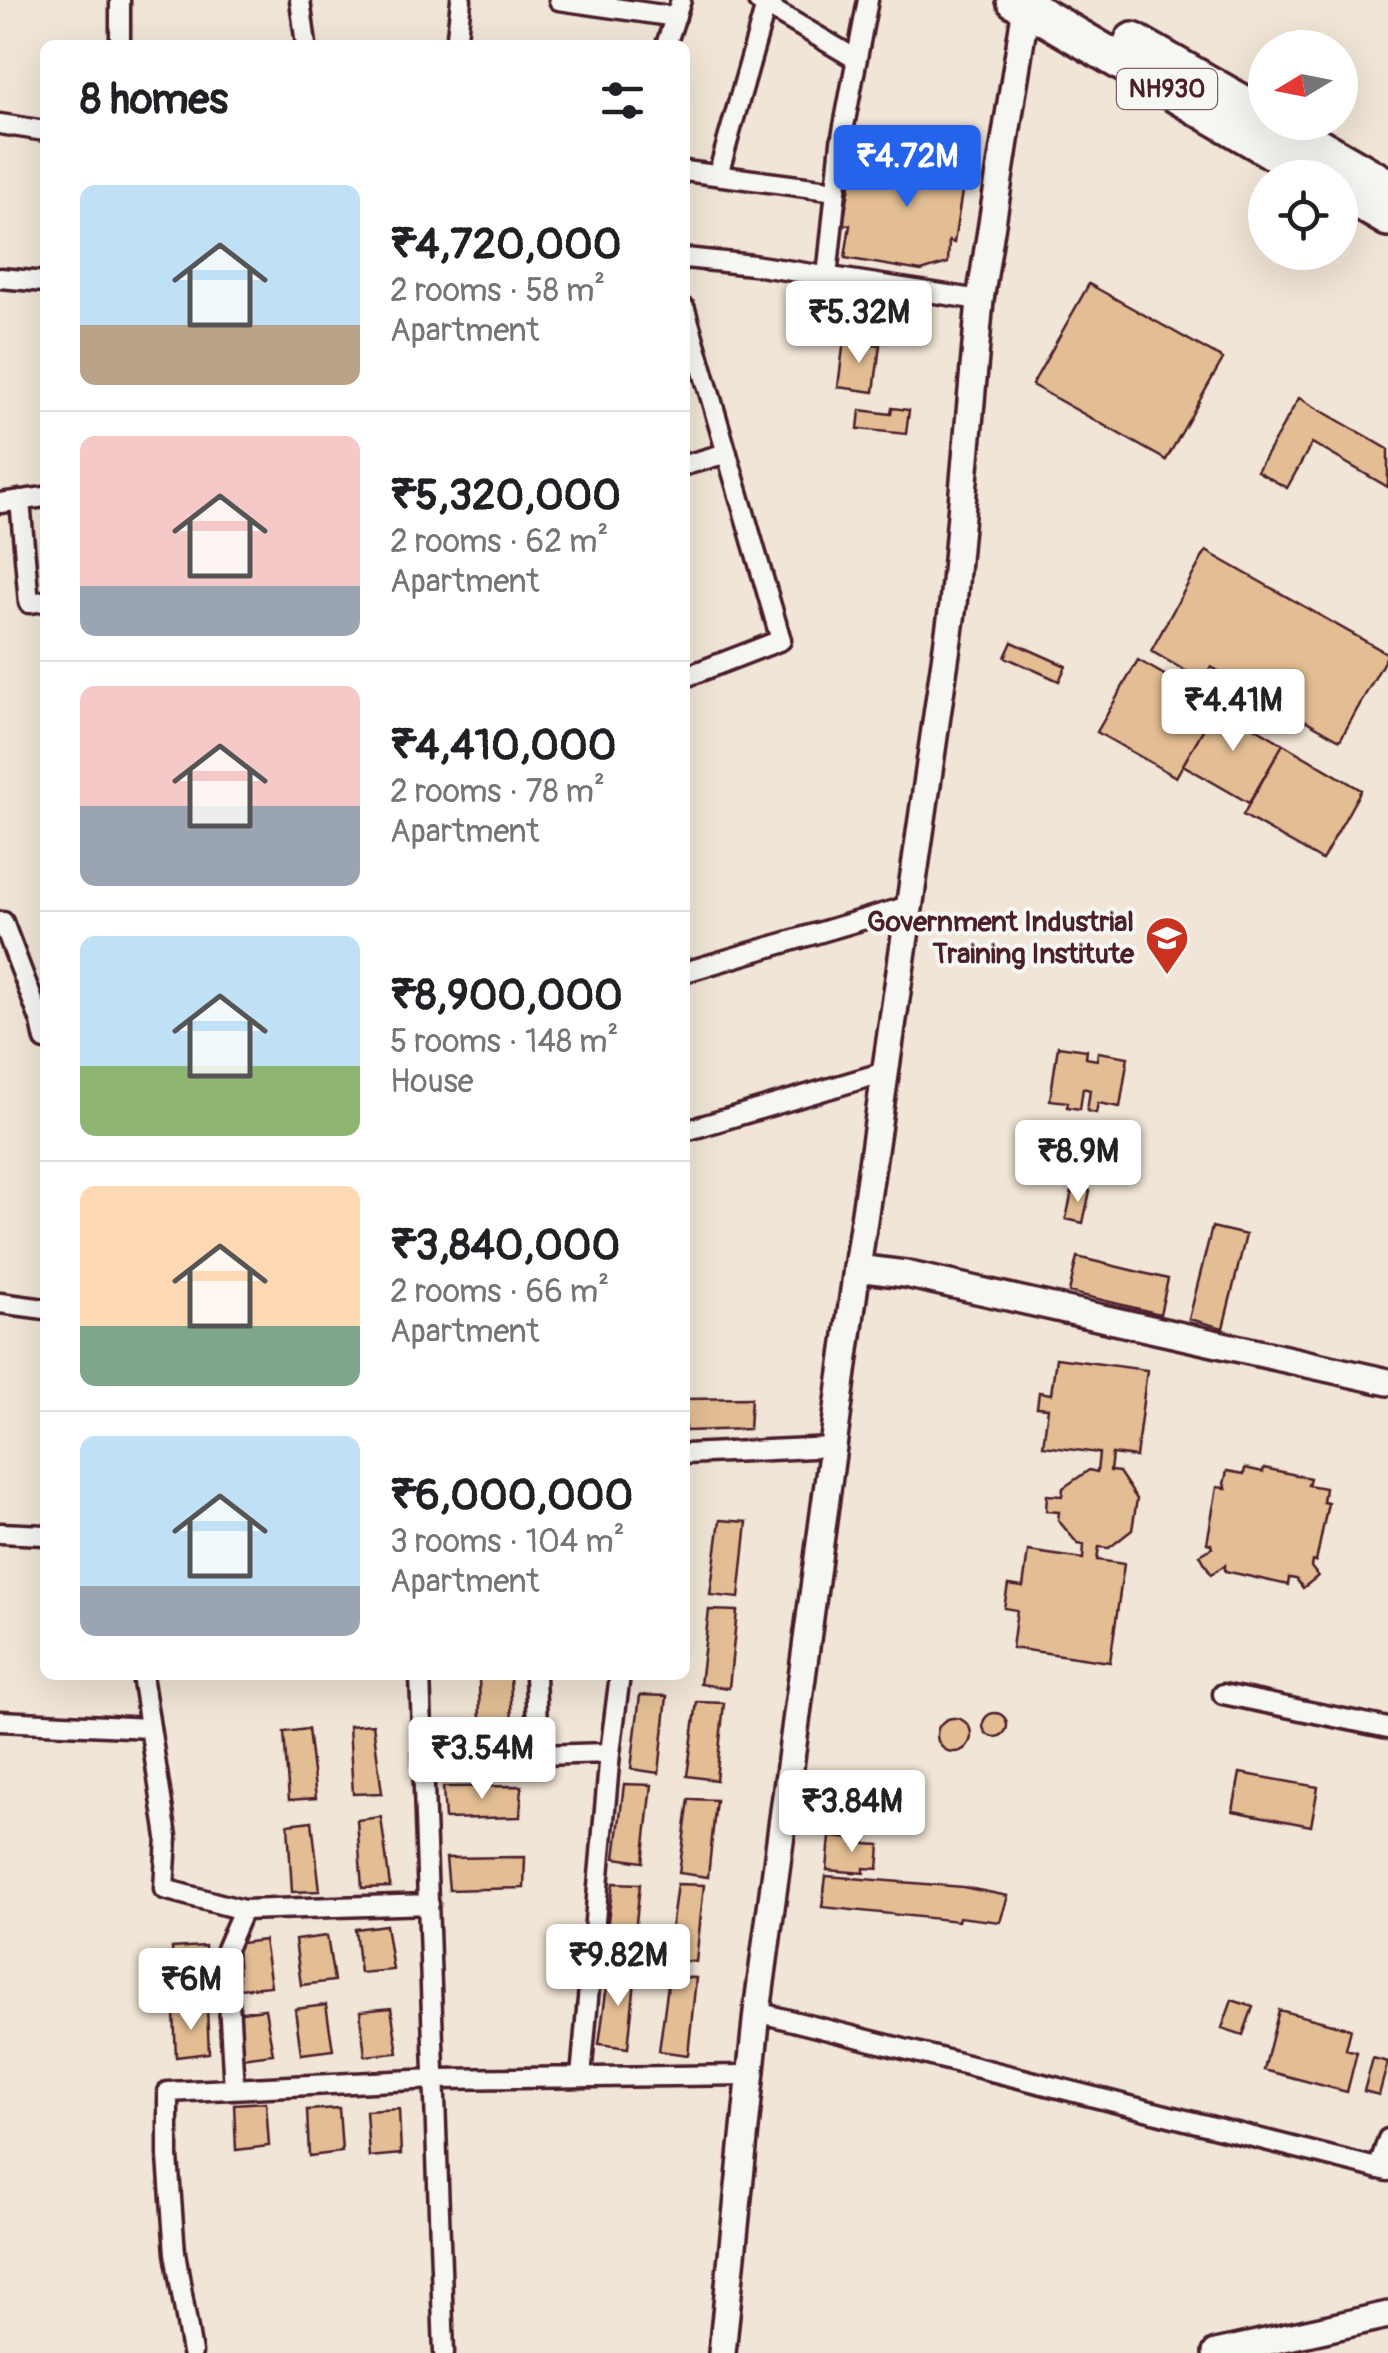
<!DOCTYPE html>
<html lang="en">
<head>
<meta charset="utf-8">
<style>
  body { margin:0; font-family:Pangolin,sans-serif; background:#f2f2f2; color:#202124; height:100vh; display:flex; flex-direction:column; font-size:38px; white-space:nowrap }
  * { box-sizing:border-box; margin:0 }
  p { font-size:32px; color:#757577 }
  .icon { flex:none; width:55px; height:55px; fill:none; stroke:currentColor; stroke-width:2; stroke-linecap:round; stroke-linejoin:round }
  .map { position:relative; flex:1; overflow:hidden }
  .sheet { position:absolute; left:40px; top:40px; width:650px; height:1640px; display:flex; flex-direction:column; background:#fff; border-radius:15px; box-shadow:0 10px 40px #0002 }
  .sheet>* { flex:none }
  .needle { width:65px; rotate:260deg }
  .tools { position:absolute; left:1248px; top:30px; display:grid; gap:20px }
  .tools a { display:grid; place-items:center; width:110px; height:110px; border-radius:50%; background:#fff; box-shadow:0 10px 40px #0002; font-size:50px }
  .price { position:absolute; translate:-50% -85px; padding:0 22px; border-radius:10px; background:#fff; color:#222; font-size:32px; line-height:65px; filter:drop-shadow(0 2px 5px #0008) }
  .price::after { content:''; position:absolute; left:50%; top:60px; width:30px; height:22px; margin-left:-15px; background:inherit; clip-path:polygon(0 0,100% 0,50% 100%) }
  .price.on { background:#2563eb; color:#fff }
  ul { padding:0; list-style:none }
  li { display:flex; align-items:center; gap:30px; height:250px; padding:0 40px }
  li+li { border-top:2px solid #e0e0e0 }
  li span { display:grid; place-items:center; flex:none; width:280px; height:200px; border-radius:15px; color:#555 }
  li>.icon { margin-inline-start:auto }
  span .icon { width:120px; height:120px; fill:#fffc; stroke-width:1 }
  li b { font-size:42px }
  h2 { display:flex; justify-content:space-between; align-items:center; height:120px; padding:0 40px; font-size:42px }
  .map>svg:first-child { display:block }
  .building { fill:#e3be94; stroke:#4a1f2b; stroke-width:2.5 }
  .lines { fill:none; stroke-linecap:round; stroke-linejoin:round }
  .street-casing { stroke:#4a1f2b; stroke-width:25 }
  .secondary-casing { stroke:#4a1f2b; stroke-width:32 }
  .highway-casing { stroke:#4a1f2b; stroke-width:42 }
  .street { stroke:#f6f6f2; stroke-width:18 }
  .secondary { stroke:#f6f6f2; stroke-width:25 }
  .highway { stroke:#f6f6f2; stroke-width:35 }
  .labels { text-anchor:middle; dominant-baseline:central; stroke-width:8; stroke-linejoin:round; paint-order:stroke }
  .shield { fill:#f6f6f2; stroke:#7e6067; stroke-width:2.5 }
  .shield-label { font-size:25px; font-weight:bold; fill:#4a1f2b }
  .poi-label { font-size:28px; font-weight:bold; fill:#4a1f2b; stroke:#f6f6f2; text-anchor:end }
</style>
</head>
<body>
<div class="map">
<svg width="1388" height="2353" viewBox="0 0 1388 2353">
  <rect width="100%" height="100%" fill="#f0e5d6"/>
  <filter id="ink" filterUnits="userSpaceOnUse"><feTurbulence type="fractalNoise" baseFrequency=".01" numOctaves="2"/><feDisplacementMap in="SourceGraphic" scale="20" xChannelSelector="R" yChannelSelector="G"/><feConvolveMatrix kernelMatrix="1 2 1 2 8 2 1 2 1" color-interpolation-filters="sRGB"/></filter>
  <g filter="url(#ink)">
    <path class="building" d="M 907,140 L 968,153 L 954,243 L 949,241 L 948,263 L 921,271 L 845,258 L 850,225 L 843,224 L 853,168 L 900,177 Z
      M 1089,284 L 1223,359 L 1166,460 L 1032,385 Z
      M 844,340 L 880,345 L 874,392 L 838,387 Z
      M 1299,398 L 1388,449 L 1388,487 L 1312,443 L 1287,488 L 1257,471 Z
      M 892,408 L 909,410 L 906,434 L 858,429 L 860,410 L 891,414 Z
      M 1206,551 L 1388,654 L 1340,740 L 1211,667 L 1203,681 L 1151,651 Z
      M 1012,642 L 1066,666 L 1059,681 L 1005,657 Z
      M 1138,660 L 1217,705 L 1176,777 L 1097,732 Z
      M 1217,705 L 1283,744 L 1249,803 L 1183,765 Z
      M 1283,744 L 1361,790 L 1322,860 L 1243,815 Z
      M 1058,1046 L 1087,1050 L 1086,1058 L 1097,1060 L 1098,1052 L 1128,1057 L 1120,1107 L 1098,1103 L 1096,1113 L 1087,1111 L 1090,1090 L 1083,1088 L 1080,1109 L 1067,1107 L 1068,1102 L 1050,1100 Z
      M 1073,1187 L 1090,1191 L 1083,1223 L 1066,1219 Z
      M 1212,1227 L 1246,1235 L 1223,1328 L 1189,1319 Z
      M 1077,1257 L 1168,1279 L 1160,1314 L 1069,1292 Z
      M 1056,1358 L 1147,1370 L 1136,1457 L 1112,1454 L 1110,1471 L 1119,1472 L 1137,1499 L 1132,1530 L 1109,1548 L 1099,1547 L 1097,1560 L 1124,1564 L 1110,1662 L 1012,1648 L 1017,1610 L 1004,1608 L 1008,1585 L 1023,1587 L 1028,1551 L 1083,1559 L 1084,1545 L 1078,1544 L 1058,1520 L 1059,1512 L 1046,1511 L 1047,1495 L 1062,1496 L 1063,1488 L 1089,1470 L 1097,1472 L 1099,1453 L 1043,1446 L 1048,1408 L 1037,1407 L 1039,1392 L 1051,1394 Z
      M 751,1398 L 749,1429 L 685,1431 L 685,1399 Z
      M 1245,1468 L 1263,1472 L 1264,1468 L 1310,1478 L 1308,1485 L 1325,1488 L 1323,1502 L 1328,1503 L 1316,1562 L 1312,1561 L 1311,1567 L 1318,1576 L 1303,1588 L 1296,1579 L 1289,1578 L 1288,1585 L 1225,1571 L 1225,1565 L 1211,1574 L 1200,1555 L 1212,1548 L 1211,1544 L 1207,1543 L 1217,1487 L 1226,1488 L 1224,1484 L 1227,1471 L 1244,1474 Z
      M 720,1520 L 747,1522 L 739,1598 L 710,1595 Z
      M 709,1610 L 737,1611 L 729,1688 L 700,1684 Z
      M 479,1675 L 510,1675 L 512,1725 L 480,1725 Z
      M 640,1695 L 667,1696 L 659,1773 L 631,1769 Z
      M 697,1702 L 724,1703 L 716,1780 L 687,1776 Z
      M983 1725a12 12 0 1 1 24 0a12 12 0 1 1-24 0Z
      M937 1735a17 17 0 1 1 34 0a17 17 0 1 1-34 0Z
      M 373,1724 L 382,1793 L 353,1794 L 349,1726 Z
      M 308,1729 L 316,1798 L 289,1800 L 284,1732 Z
      M 1240,1773 L 1318,1787 L 1311,1826 L 1233,1811 Z
      M 624,1784 L 652,1785 L 643,1862 L 615,1858 Z
      M 522,1786 L 520,1817 L 445,1819 L 443,1787 Z
      M 689,1799 L 716,1800 L 708,1877 L 679,1873 Z
      M 381,1817 L 390,1887 L 362,1888 L 357,1820 Z
      M 312,1821 L 320,1891 L 292,1892 L 288,1824 Z
      M 830,1837 L 866,1840 L 866,1844 L 880,1845 L 878,1869 L 864,1868 L 864,1873 L 827,1870 Z
      M 525,1857 L 524,1888 L 449,1890 L 446,1858 Z
      M 826,1876 L 963,1887 L 1008,1896 L 1000,1922 L 959,1917 L 958,1921 L 822,1907 Z
      M 613,1883 L 640,1884 L 632,1961 L 603,1957 Z
      M 677,1884 L 704,1885 L 696,1962 L 667,1959 Z
      M 386,1925 L 393,1970 L 360,1973 L 355,1929 Z
      M 327,1936 L 334,1981 L 301,1985 L 295,1940 Z
      M 264,1940 L 271,1986 L 239,1989 L 233,1944 Z
      M 205,1946 L 207,1990 L 174,1994 L 172,1948 Z
      M 609,1970 L 636,1971 L 628,2048 L 599,2044 Z
      M 669,1977 L 696,1978 L 688,2055 L 659,2051 Z
      M 1232,2000 L 1253,2007 L 1243,2035 L 1222,2028 Z
      M 326,2005 L 333,2050 L 301,2054 L 295,2009 Z
      M 391,2008 L 398,2053 L 365,2056 L 360,2011 Z
      M 207,2009 L 209,2053 L 176,2057 L 174,2012 Z
      M 265,2009 L 273,2054 L 240,2058 L 234,2013 Z
      M 1279,2010 L 1351,2029 L 1346,2049 L 1357,2052 L 1347,2092 L 1264,2070 Z
      M 1373,2058 L 1388,2062 L 1379,2095 L 1364,2091 Z
      M 266,2102 L 269,2146 L 236,2150 L 234,2104 Z
      M 339,2108 L 342,2152 L 309,2156 L 307,2110 Z
      M 399,2109 L 401,2154 L 369,2157 L 366,2111 Z"/>
    <g class="lines">
      <g class="street-casing">
        <path id="street" d="M 300,0 L 306,45
          M 559,0 L 676,17
          M 758,1 L 856,59
          M 120,45 L 120,0
          M 456,45 L 461,0
          M 666,45 L 681,0
          M 0,124 L 45,131
          M 685,171 L 836,191
          M 718,175 L 766,5
          M 685,258 L 753,265 L 980,300
          M 827,277 L 841,142 L 868,0
          M 0,278 L 45,282
          M 685,309 L 781,640 L 685,677
          M 685,465 L 727,453
          M 20,500 L 29,603 L 45,601
          M 0,503 L 45,497
          M 0,922 L 3,922 L 41,1022 L 45,1040
          M 685,972 L 909,906
          M 685,1131 L 885,1072
          M 0,1303 L 45,1309
          M 685,1454 L 833,1447
          M 0,1533 L 45,1535
          M 142,1675 L 167,1837 L 164,1889 L 243,1910 L 429,1904
          M 420,1675 L 444,2353
          M 535,1675 L 538,1755
          M 1223,1694 L 1388,1728
          M 0,1721 L 150,1728
          M 424,1764 L 538,1755 L 610,1753
          M 757,2012 L 1388,2171
          M 581,2077 L 610,1753 L 620,1675
          M 234,2089 L 226,1949 L 243,1910
          M 1378,2169 L 1388,2139
          M 192,2353 L 175,2253 L 168,2157 L 168,2092 L 435,2079 L 750,2075"/>
      </g>
      <g class="secondary-casing">
        <path id="secondary" d="M 857,1268 L 905,1274 L 1388,1382
          M 722,2353 L 757,2012 L 857,1268 L 953,605 L 980,300 L 1026,7
          M 1216,2353 L 1388,2315"/>
      </g>
      <g class="highway-casing">
        <path id="highway" d="M 1015,0 L 1319,178
          M 1133,41 L 1265,116
          M 1276,122 L 1388,187
          M 1340,190 L 1388,218"/>
      </g>
      <use href="#street" class="street"/>
      <use href="#secondary" class="secondary"/>
      <use href="#highway" class="highway"/>
    </g>
  </g>
  <defs>
    <g id="school-pin" transform="scale(2.25)"><path d="M0 17L-7.5 6A9.5 9.5 0 1 1 7.5 6Z" fill="#c8321e" stroke="#f6f6f2"/><path d="M0-5L7-2L0 1L-7-2ZM-4 1L0 2.5L4 1V4Q0 6-4 4Z" fill="#fff"/></g>
  </defs>
  <g fill-rule="evenodd">
    <use href="#school-pin" x="1167" y="938"/>
  </g>
  <g class="labels">
    <rect class="shield" x="1117" y="69" width="100" height="40" rx="8"/>
    <g class="shield-label">
      <text x="1167" y="89">NH930</text>
    </g>
    <g class="poi-label">
      <text x="1134" y="922">Government Industrial<tspan x="1134" dy="32">Training Institute</tspan></text>
    </g>
  </g>
</svg>
<div class="tools">
<a><svg class="needle" viewBox="-14 -14 28 28"><path d="M0-13l5 13h-10z" fill="#e53935"/><path d="M0 13l5-13h-10z" fill="#757577"/></svg></a>
<a><svg class="icon" aria-label="locate" viewBox="0 0 24 24"><circle cx="12" cy="12" r="6"/><path d="M12 2v4M12 18v4M2 12h4M18 12h4"/></svg></a>
</div>
<b class="price on" style="left:907px;top:210px">₹4.72M</b>
<b class="price" style="left:859px;top:366px">₹5.32M</b>
<b class="price" style="left:1233px;top:754px">₹4.41M</b>
<b class="price" style="left:1078px;top:1205px">₹8.9M</b>
<b class="price" style="left:482px;top:1802px">₹3.54M</b>
<b class="price" style="left:852px;top:1855px">₹3.84M</b>
<b class="price" style="left:618px;top:2009px">₹9.82M</b>
<b class="price" style="left:191px;top:2033px">₹6M</b>
<section class="sheet">
<h2>8 homes<svg class="icon" aria-label="filters" viewBox="0 0 24 24"><path d="M4 7h16M4 17h16"/><circle cx="9" cy="7" r="2"/><circle cx="15" cy="17" r="2"/></svg></h2>
<ul>
<li><span style="background:linear-gradient(#bfe0f5 70%,#b9a48a 0)"><svg class="icon" aria-label="home" viewBox="0 0 24 24"><path d="M3 11l9-7 9 7M6 9v11h12V9"/></svg></span><div><b>₹4,720,000</b><p>2 rooms · 58 m²</p><p>Apartment</p></div></li>
<li><span style="background:linear-gradient(#f6c9c9 75%,#9aa5b1 0)"><svg class="icon" aria-label="home" viewBox="0 0 24 24"><path d="M3 11l9-7 9 7M6 9v11h12V9"/></svg></span><div><b>₹5,320,000</b><p>2 rooms · 62 m²</p><p>Apartment</p></div></li>
<li><span style="background:linear-gradient(#f6c9c9 60%,#9aa5b1 0)"><svg class="icon" aria-label="home" viewBox="0 0 24 24"><path d="M3 11l9-7 9 7M6 9v11h12V9"/></svg></span><div><b>₹4,410,000</b><p>2 rooms · 78 m²</p><p>Apartment</p></div></li>
<li><span style="background:linear-gradient(#bfe0f5 65%,#8fb573 0)"><svg class="icon" aria-label="home" viewBox="0 0 24 24"><path d="M3 11l9-7 9 7M6 9v11h12V9"/></svg></span><div><b>₹8,900,000</b><p>5 rooms · 148 m²</p><p>House</p></div></li>
<li><span style="background:linear-gradient(#ffd9b3 70%,#7fa58c 0)"><svg class="icon" aria-label="home" viewBox="0 0 24 24"><path d="M3 11l9-7 9 7M6 9v11h12V9"/></svg></span><div><b>₹3,840,000</b><p>2 rooms · 66 m²</p><p>Apartment</p></div></li>
<li><span style="background:linear-gradient(#bfe0f5 75%,#9aa5b1 0)"><svg class="icon" aria-label="home" viewBox="0 0 24 24"><path d="M3 11l9-7 9 7M6 9v11h12V9"/></svg></span><div><b>₹6,000,000</b><p>3 rooms · 104 m²</p><p>Apartment</p></div></li>
</ul>
</section>
</div>
</body>
</html>
